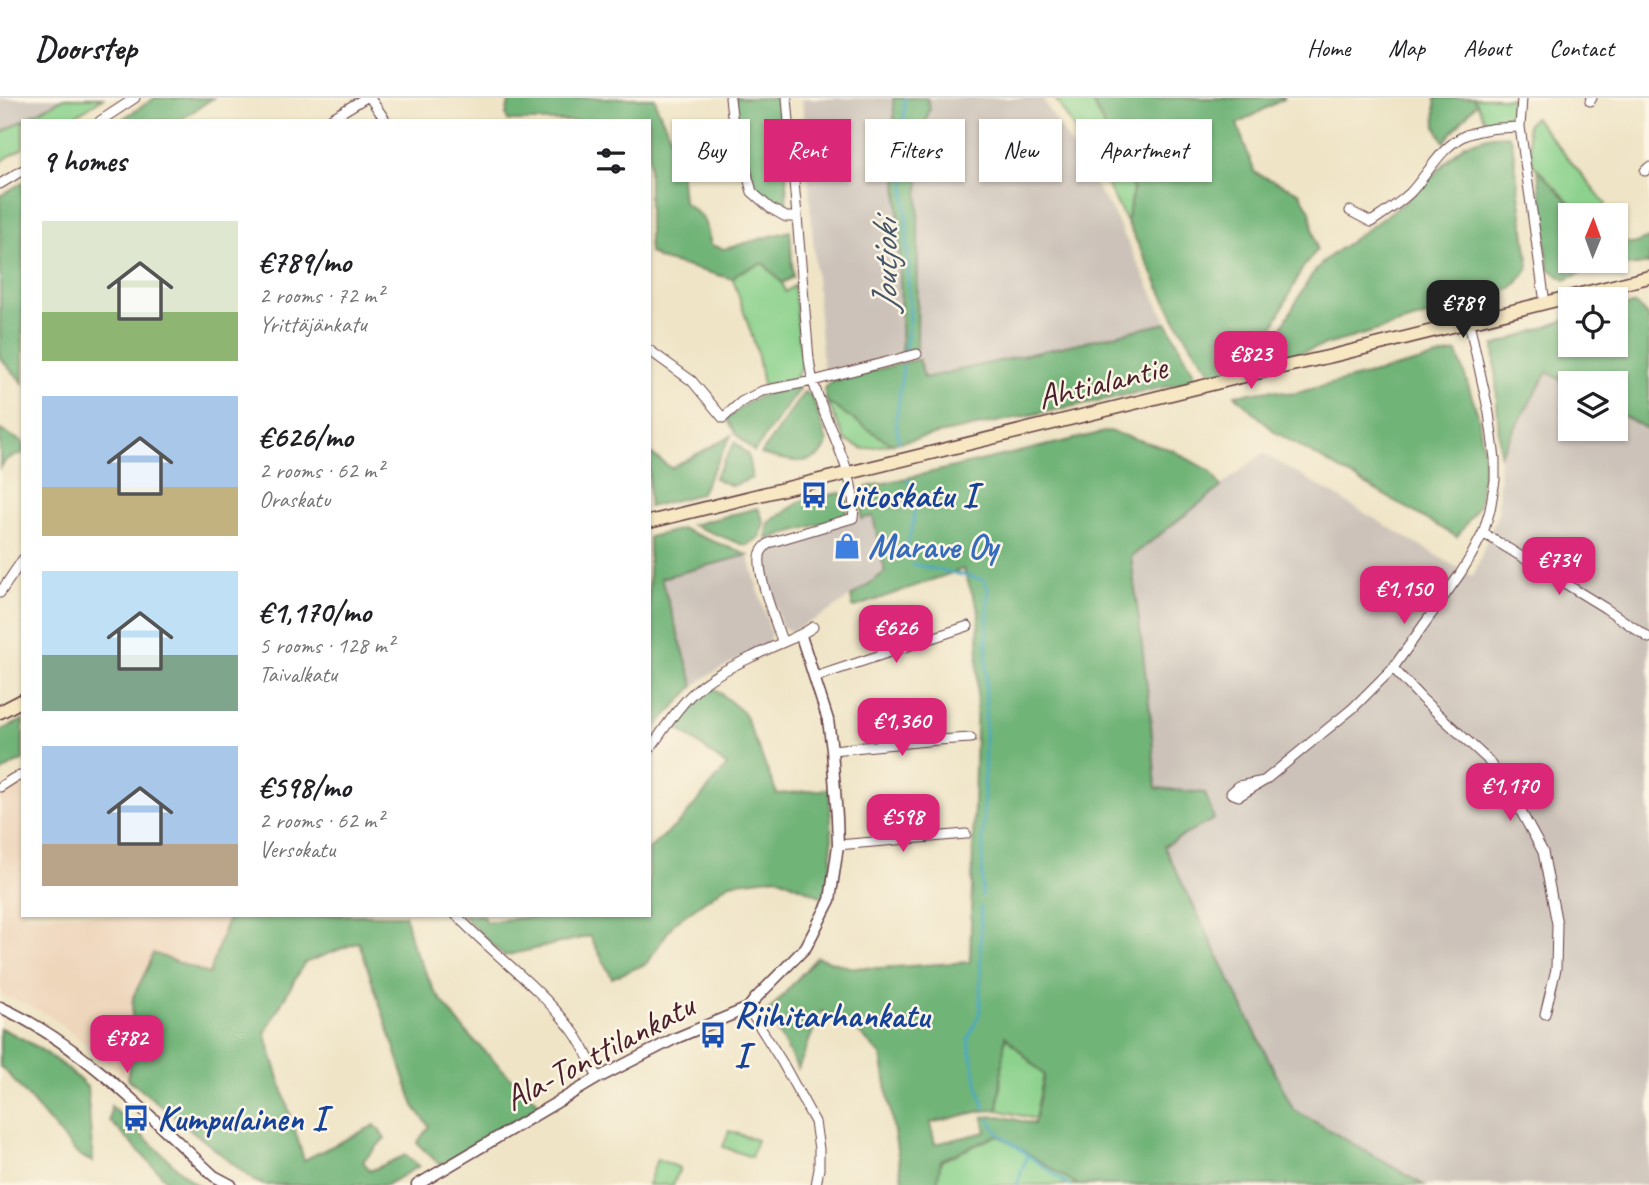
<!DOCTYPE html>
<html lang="en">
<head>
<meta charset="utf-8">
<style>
  body { margin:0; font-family:Caveat,sans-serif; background:#f2f2f2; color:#202124; height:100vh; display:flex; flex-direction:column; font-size:26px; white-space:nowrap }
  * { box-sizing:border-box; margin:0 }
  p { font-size:23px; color:#757577 }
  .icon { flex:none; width:38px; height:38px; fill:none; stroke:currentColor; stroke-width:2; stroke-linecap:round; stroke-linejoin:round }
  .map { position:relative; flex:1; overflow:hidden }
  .details { position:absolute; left:21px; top:21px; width:630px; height:798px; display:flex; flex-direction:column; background:#fff; border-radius:0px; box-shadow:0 2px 5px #0004 }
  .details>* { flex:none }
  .banner { position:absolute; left:672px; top:21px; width:665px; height:63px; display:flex; gap:14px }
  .needle { width:46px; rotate:1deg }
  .tools { position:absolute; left:1558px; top:105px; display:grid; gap:14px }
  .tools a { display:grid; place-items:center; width:70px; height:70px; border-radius:0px; background:#fff; box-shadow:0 2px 5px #0004; font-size:35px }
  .price { position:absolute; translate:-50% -60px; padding:0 16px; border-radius:14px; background:#db2777; color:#fff; font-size:23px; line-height:46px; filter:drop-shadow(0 2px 4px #0008) }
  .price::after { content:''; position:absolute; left:50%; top:42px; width:21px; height:16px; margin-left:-10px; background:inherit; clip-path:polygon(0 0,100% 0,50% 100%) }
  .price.on { background:#222; color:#fff }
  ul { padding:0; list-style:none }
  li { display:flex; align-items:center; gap:21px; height:175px; padding:0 21px }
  li span { display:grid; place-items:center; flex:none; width:196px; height:140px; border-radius:0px; color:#555 }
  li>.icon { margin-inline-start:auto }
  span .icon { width:84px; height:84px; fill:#fffc; stroke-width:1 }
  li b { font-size:30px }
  h2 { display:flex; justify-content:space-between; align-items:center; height:84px; padding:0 21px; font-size:30px }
  .pill { padding:0 24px; border-radius:0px; background:#fff; box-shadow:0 2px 5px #0004; font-size:24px; line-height:63px }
  .pill.on { background:#db2777; color:#fff }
  header { display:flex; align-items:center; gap:42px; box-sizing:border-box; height:98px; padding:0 35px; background:#fff; border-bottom:2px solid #e0e0e0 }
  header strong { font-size:33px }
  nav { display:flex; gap:38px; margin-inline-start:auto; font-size:24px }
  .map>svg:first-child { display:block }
  .built { fill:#eed6bb }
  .industrial { fill:#ccc2b9 }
  .green { fill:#8cd28d; stroke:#6b785c; stroke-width:2 }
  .forest { fill:#71b478; stroke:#5e6a52; stroke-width:2; fill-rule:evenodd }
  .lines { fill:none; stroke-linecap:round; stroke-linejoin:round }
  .stream { stroke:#46a8c5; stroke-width:2.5 }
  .minor-casing { stroke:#633d42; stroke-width:11 }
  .tertiary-casing { stroke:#633d42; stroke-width:13 }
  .secondary-casing { stroke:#633d42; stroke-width:15 }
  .minor { stroke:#fff; stroke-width:9 }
  .tertiary { stroke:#fff; stroke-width:10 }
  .secondary { stroke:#f7e8c3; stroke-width:12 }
  .labels { text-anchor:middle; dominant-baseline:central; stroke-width:5; stroke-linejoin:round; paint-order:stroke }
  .street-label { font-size:35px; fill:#4a1f2b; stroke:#fcf5e5 }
  .transit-label { font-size:35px; font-weight:bold; fill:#164399; stroke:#fcf5e5; text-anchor:start }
  .shop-label { font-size:35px; font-weight:bold; fill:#366cbe; stroke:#fcf5e5; text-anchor:start }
  .water-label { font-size:37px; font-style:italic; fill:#485669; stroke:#fcf5e5 }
</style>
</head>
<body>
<header>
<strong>Doorstep</strong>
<nav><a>Home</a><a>Map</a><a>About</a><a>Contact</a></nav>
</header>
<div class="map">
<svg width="1649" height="1087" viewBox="0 0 1649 1087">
  <rect width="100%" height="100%" fill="#fcf5e5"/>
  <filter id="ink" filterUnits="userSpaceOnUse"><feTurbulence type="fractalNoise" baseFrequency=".0143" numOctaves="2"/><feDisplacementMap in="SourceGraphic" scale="14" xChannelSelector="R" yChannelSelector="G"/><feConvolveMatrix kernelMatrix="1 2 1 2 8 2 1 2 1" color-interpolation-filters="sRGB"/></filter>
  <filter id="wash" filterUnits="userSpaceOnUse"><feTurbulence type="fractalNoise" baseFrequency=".00686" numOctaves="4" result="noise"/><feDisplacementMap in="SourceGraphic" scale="28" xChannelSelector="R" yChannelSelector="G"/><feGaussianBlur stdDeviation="1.57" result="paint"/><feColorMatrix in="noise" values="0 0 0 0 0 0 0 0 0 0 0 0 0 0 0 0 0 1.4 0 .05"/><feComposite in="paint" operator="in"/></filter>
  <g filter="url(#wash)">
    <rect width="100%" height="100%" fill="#efe4c6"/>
    <path class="built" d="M 23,683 L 23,817 L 229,817 L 209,876 L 153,855 L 149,867 L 133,899 L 128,981 L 50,917 L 0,896 L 0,695 Z"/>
    <path class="industrial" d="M 0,0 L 64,0 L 0,35 Z
      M 802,0 L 1042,0 L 1114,117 L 1167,225 L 924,280 L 916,251 L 828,273 L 823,269 Z
      M 1547,274 L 1570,287 L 1570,331 L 1615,331 L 1615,313 L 1649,332 L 1649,483 L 1648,485 L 1649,487 L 1649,1087 L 1424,1087 L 1293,1011 L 1164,747 L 1205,695 L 1157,691 L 1150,613 L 1131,458 L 1263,355 L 1473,479 L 1498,414 L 1500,357 Z
      M 873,417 L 885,474 L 833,511 L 793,533 L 782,530 L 766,477 L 766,452 L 771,447 Z
      M 748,457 L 771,536 L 768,545 L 709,577 L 694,588 L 661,480 Z"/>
    <path class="green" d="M 64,0 L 103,0 L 67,23 L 23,23 L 23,50 L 0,64 L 0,35 Z
      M 1055,0 L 1091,0 L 1133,91 L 1127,124 L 1089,54 Z
      M 1473,0 L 1512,0 L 1510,17 L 1485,23 L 1477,5 Z
      M 1534,19 L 1606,106 L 1601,117 L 1587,117 L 1568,103 L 1533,67 L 1527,27 Z
      M 763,165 L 782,185 L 785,194 L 794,188 L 802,269 L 794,282 L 763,287 L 757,253 L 733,181 L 737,175 Z
      M 827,304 L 891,346 L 864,351 L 846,343 Z
      M 1004,937 L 1044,977 L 1035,1021 L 998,1012 Z
      M 729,1033 L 757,1042 L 751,1059 L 723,1049 Z
      M 998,1037 L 1078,1087 L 936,1087 L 941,1063 Z
      M 657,1061 L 680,1070 L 673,1087 L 648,1087 Z"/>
    <path class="forest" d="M 155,0 L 213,0 L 179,23 L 119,23 Z
      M 510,0 L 655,0 L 657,9 L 679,57 L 683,104 C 706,120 705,121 711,147 L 724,151 L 790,133 L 793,179 L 782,185 L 763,165 L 737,175 L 733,181 L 659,161 L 649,154 L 649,23 L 508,23 L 506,17 Z
      M 735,0 L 778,0 L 787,84 L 786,108 L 779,108 L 755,89 L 738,26 Z
      M 893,0 L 927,0 L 930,11 L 919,41 L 917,251 L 902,255 L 897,70 Z
      M 1091,0 L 1285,0 L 1237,26 L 1255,75 L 1299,94 L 1310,113 L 1317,152 L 1302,171 L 1254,267 L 1213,276 L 1196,254 L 1175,221 L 1127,124 L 1133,91 Z
      M 1435,0 L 1473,0 L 1477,5 L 1444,44 L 1436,29 Z
      M 1508,37 L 1512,43 L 1529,169 L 1517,186 L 1500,197 L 1274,262 L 1266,257 L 1311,178 L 1326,161 L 1405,104 L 1465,46 L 1491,38 Z
      M 1538,71 L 1568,103 L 1587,117 L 1570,117 L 1570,163 L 1593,163 L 1592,170 L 1565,182 L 1548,170 Z
      M 23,84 L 23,285 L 0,260 L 0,98 Z
      M 1649,140 L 1649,166 L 1610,169 L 1609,163 L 1615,163 L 1615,142 L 1633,146 Z
      M 1636,206 L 1649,220 L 1649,332 L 1615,313 L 1615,285 L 1570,285 L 1570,287 L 1547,274 L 1500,357 L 1494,248 L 1570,220 L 1570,247 L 1615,247 L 1615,210 Z
      M 1167,225 L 1196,279 L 1188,284 L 891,346 L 827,304 L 824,291 L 832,283 L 919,261 L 924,280 Z
      M 1457,254 L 1478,317 L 1484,359 L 1479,407 L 1457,439 L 1275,334 L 1235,297 L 1270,292 L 1292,296 Z
      M 794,289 L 799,291 L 754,354 L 737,337 L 727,321 C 752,299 762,296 794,289 Z
      M 804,294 L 812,298 L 827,344 C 821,373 781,362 761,356 Z
      M 0,332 L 23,344 L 23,355 L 7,361 L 0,370 Z
      M 1109,333 L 1172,352 L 1211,374 L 1221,389 L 1131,459 L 1150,613 L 1156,690 L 1205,695 L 1214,721 L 1164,748 L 1293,1011 L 1424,1087 L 1078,1087 L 998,1037 L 941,1062 L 937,1087 L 903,1087 L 881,957 L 849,924 L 821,913 L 798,971 L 767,915 L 817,859 L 849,869 L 879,870 L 970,864 L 979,513 L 963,471 L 853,510 L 851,499 L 885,474 L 873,418 L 861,421 L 863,390 ZM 1005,938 L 1044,977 L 1034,1026 L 1000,1018 L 983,1019 L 986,1034 L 935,1046 L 930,1025 L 981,1013 L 998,1012 Z
      M 731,338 L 700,396 L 649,409 L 649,354 L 671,370 Z
      M 735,344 L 748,357 L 752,380 L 732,388 L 714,380 Z
      M 840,395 L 848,403 L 847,412 L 842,420 L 766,441 L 769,424 L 805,401 Z
      M 758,410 L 764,424 L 760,439 L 746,448 L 692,427 Z
      M 682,431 L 748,457 L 661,480 L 694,588 L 661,623 L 649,641 L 649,439 Z
      M 713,589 L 744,615 L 777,696 L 829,691 L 832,740 L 831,766 L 825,800 L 777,779 L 730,785 L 674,825 L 646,866 L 612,880 L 590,838 L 504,858 L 462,817 L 483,817 L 486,824 L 545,817 L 649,817 L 649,751 L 682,722 L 727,668 L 675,628 L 697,600 Z
      M 23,622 L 23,663 L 16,665 L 0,675 L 0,633 Z
      M 229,817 L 405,817 L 411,844 L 435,894 L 467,935 L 509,978 L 541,1007 L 440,1067 L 417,1045 L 429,1028 L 414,1008 L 359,844 L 304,865 L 265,935 L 304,1062 L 375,1027 L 385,1040 L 363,1063 L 370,1073 L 406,1057 L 419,1068 L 386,1087 L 264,1087 L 254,1083 L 128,981 L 133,899 L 149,867 L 153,855 L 209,876 Z
      M 0,930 C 35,945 60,963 87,989 L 93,1064 L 78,1057 L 4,971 L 0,969 Z
      M 111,1008 L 190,1082 L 198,1087 L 171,1087 L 110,1023 Z"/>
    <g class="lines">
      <path class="stream" d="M 905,252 L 910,221 L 903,33 L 905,0
        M 899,344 L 896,325 L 903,268
        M 905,451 C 916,425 917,407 908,381
        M 912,466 L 984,482 L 988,490 L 982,798
        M 981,809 L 980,914 L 968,942 L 979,993 L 985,1010
        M 990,1022 L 998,1035 L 1069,1087
        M 1017,1087 L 1027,1057"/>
    </g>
  </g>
  <g filter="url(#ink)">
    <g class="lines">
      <g class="minor-casing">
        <path id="minor" d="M 370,0 L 386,23
          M 730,0 L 733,25 L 752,94 L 770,110 L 786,119 L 797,119
          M 1522,0 L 1520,29 L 1545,205
          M 1590,3 L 1592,0
          M 100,23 L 135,0
          M 327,23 L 365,0
          M 1645,73 L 1649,69
          M 0,86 L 23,72
          M 1350,113 L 1371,124 C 1385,115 1398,106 1410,95 C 1428,76 1441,48 1466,37 C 1483,30 1502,30 1520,29
          M 649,252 L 692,283 L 723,320 L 741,304 L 762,293 L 813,283 L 917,256
          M 1483,435 L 1605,510 L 1649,540
          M 0,495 L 23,461
          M 782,543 C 775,522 758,481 760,459 C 760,453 764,449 769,445 L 853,420 C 859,378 824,324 813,283 C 811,276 810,268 809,261 L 787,0
          M 1393,570 L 1422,601 L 1487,661 L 1513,699 L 1543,754 L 1557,826 L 1556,871 L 1545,916
          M 815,579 L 968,528
          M 649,652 C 663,633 676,611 693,595 C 712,576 740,565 764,553 C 781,544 798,540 813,529
          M 832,652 L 938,642 L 971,640
          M 1264,683 L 1239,698 L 1231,695 L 1239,688 L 1264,683 L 1353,610 L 1393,570 L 1460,476 L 1471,458 L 1483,435 L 1490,412 L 1495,382 L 1495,361 L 1489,315 L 1469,224
          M 0,689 L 14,680 L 23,677
          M 838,747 L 966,736
          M 456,817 C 492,855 536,886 569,928 C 582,943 589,962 598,980
          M 748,910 L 782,964 L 815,1024 L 819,1051 L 819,1071 L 816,1087"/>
      </g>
      <g class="tertiary-casing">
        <path id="tertiary" d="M 0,909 C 82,946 148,1017 214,1078 L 231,1087
          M 417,1087 L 598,980 L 674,941 L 748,910 L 755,901 L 806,849 L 830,802 L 836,762 L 838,747 L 837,719 L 832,652 L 828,622 L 801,538"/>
      </g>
      <g class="secondary-casing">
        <path id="secondary" d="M 649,424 L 1269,272 L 1332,258 L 1649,179
          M 0,614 L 23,602"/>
      </g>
      <use href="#minor" class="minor"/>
      <use href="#tertiary" class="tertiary"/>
      <use href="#secondary" class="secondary"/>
    </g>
  </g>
  <defs>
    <g id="bus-bare" transform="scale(2.1)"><path d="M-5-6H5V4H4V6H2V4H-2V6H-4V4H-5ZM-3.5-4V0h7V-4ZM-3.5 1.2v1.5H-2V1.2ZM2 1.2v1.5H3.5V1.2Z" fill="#1a4fb4" stroke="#fcf5e5" stroke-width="2.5" paint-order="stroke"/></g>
    <g id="shop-bare" transform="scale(2.1)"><path d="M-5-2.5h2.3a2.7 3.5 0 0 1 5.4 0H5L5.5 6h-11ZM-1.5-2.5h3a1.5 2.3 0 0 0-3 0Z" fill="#3f7fe0" stroke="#fcf5e5" stroke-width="2.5" paint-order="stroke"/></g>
  </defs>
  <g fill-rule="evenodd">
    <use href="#bus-bare" x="814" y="397"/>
    <use href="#shop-bare" x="847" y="448"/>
    <use href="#bus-bare" x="713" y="937"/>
    <use href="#bus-bare" x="136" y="1020"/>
  </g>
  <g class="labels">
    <g class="street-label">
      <text transform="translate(1102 284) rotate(-14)">Ahtialantie</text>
      <text transform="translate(599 954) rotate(-28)">Ala-Tonttilankatu</text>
    </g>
    <g class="transit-label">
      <text x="835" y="397">Liitoskatu I</text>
      <text x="734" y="917">Riihitarhankatu<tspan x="734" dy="40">I</tspan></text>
      <text x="157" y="1020">Kumpulainen I</text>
    </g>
    <g class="shop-label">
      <text x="868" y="448">Marave Oy</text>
    </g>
    <g class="water-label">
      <text transform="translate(884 168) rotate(-90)">Joutjoki</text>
    </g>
  </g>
</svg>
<div class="tools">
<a><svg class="needle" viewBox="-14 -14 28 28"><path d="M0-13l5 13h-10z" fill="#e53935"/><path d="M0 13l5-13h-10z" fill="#757577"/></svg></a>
<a><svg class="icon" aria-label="locate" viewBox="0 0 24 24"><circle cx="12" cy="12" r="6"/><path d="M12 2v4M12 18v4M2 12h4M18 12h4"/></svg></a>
<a><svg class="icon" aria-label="layers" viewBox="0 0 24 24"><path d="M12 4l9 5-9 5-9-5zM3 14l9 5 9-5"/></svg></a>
</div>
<b class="price on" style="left:1463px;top:242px">€789</b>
<b class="price" style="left:1251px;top:293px">€823</b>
<b class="price" style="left:1559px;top:499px">€734</b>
<b class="price" style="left:1404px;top:528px">€1,150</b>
<b class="price" style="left:896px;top:567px">€626</b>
<b class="price" style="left:902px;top:660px">€1,360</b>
<b class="price" style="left:1510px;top:725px">€1,170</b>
<b class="price" style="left:903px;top:756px">€598</b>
<b class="price" style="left:127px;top:977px">€782</b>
<div class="banner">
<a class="pill">Buy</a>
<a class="pill on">Rent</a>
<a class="pill">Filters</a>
<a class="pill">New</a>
<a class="pill">Apartment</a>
</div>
<section class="details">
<h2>9 homes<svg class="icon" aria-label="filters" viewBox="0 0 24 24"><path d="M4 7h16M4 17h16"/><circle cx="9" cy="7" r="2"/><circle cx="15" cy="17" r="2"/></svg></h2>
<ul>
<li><span style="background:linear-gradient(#dfe7d0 65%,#8fb573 0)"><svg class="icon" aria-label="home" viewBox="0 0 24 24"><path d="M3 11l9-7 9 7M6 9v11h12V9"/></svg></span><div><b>€789/mo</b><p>2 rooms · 72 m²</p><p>Yrittäjänkatu</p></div></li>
<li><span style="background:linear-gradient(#a9c7e8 65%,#c2b280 0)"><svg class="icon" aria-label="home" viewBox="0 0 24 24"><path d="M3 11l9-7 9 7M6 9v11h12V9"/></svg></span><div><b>€626/mo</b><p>2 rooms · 62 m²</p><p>Oraskatu</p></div></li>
<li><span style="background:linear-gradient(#bfe0f5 60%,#7fa58c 0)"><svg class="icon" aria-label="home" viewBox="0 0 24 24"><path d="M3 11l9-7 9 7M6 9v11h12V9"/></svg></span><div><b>€1,170/mo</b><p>5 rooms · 128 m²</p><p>Taivalkatu</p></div></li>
<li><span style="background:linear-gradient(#a9c7e8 70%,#b9a48a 0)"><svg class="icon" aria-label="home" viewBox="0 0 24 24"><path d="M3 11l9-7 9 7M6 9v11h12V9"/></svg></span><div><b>€598/mo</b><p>2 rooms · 62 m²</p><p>Versokatu</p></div></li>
</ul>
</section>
</div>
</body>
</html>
